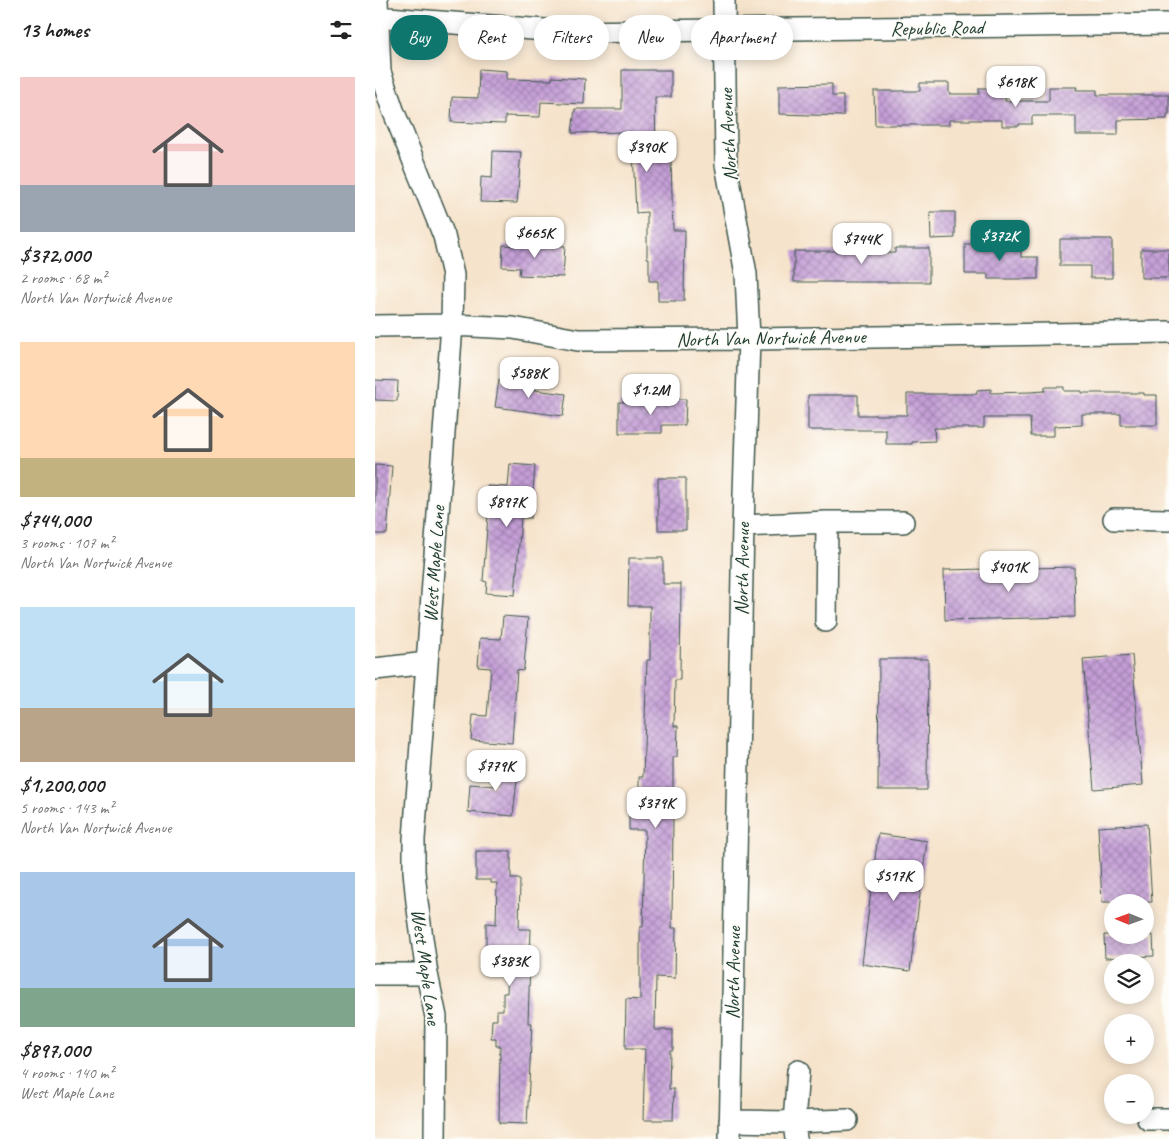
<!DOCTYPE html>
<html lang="en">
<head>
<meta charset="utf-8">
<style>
  body { margin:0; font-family:Caveat,sans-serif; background:#f2f2f2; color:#222; height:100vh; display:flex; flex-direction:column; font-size:19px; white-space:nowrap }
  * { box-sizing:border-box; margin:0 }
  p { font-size:16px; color:#767676 }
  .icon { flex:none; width:28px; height:28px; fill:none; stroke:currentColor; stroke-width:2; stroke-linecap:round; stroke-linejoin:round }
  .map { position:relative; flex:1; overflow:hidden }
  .side { display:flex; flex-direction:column; background:#fff; width:375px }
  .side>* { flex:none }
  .top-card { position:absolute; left:15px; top:15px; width:475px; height:45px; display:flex; gap:10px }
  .needle { width:32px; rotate:271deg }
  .buttons { position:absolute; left:729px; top:894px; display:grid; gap:10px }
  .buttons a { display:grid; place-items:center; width:50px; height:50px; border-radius:50%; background:#fff; box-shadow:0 2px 12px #0003; font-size:25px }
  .price { position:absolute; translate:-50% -42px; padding:0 11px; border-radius:10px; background:#fff; color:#222; font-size:16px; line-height:32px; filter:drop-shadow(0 1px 2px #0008) }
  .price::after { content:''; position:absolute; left:50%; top:30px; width:15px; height:11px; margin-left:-8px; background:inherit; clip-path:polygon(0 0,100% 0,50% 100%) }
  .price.on { background:#0f766e; color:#fff }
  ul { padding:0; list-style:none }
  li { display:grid; align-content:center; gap:10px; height:265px; padding:0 20px }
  li span { display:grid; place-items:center; height:155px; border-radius:0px; color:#555 }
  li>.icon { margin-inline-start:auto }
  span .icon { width:90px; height:90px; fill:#fffc; stroke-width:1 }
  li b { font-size:21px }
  h2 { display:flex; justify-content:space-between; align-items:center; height:60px; padding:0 20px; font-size:21px }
  .pill { padding:0 18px; border-radius:22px; background:#fff; box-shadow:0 2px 12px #0003; font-size:18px; line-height:45px }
  .pill.on { background:#0f766e; color:#fff }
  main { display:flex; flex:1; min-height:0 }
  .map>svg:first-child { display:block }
  .building { fill:url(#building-cross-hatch) }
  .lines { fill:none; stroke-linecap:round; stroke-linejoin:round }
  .street-casing { stroke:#3f564b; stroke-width:24 }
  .street { stroke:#fff; stroke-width:21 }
  .labels { text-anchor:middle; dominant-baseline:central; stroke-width:4; stroke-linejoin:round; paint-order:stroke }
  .street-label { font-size:20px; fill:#1f3d34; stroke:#fdfcf7 }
</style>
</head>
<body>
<main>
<section class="side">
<h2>13 homes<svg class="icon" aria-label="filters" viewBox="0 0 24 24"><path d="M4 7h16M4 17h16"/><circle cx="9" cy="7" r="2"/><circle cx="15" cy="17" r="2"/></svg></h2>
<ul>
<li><span style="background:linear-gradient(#f6c9c9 70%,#9aa5b1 0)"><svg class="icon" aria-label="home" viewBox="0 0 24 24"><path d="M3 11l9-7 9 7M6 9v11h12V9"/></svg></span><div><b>$372,000</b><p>2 rooms · 68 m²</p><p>North Van Nortwick Avenue</p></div></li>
<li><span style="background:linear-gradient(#ffd9b3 75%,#c2b280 0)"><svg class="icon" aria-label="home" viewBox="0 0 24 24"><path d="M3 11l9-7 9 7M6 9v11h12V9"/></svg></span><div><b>$744,000</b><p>3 rooms · 107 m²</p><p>North Van Nortwick Avenue</p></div></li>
<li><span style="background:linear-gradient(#bfe0f5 65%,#b9a48a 0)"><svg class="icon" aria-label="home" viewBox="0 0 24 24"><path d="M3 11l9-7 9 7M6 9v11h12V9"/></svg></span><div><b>$1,200,000</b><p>5 rooms · 143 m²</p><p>North Van Nortwick Avenue</p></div></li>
<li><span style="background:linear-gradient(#a9c7e8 75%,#7fa58c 0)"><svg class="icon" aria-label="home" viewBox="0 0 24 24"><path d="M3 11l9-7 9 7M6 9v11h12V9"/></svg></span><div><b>$897,000</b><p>4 rooms · 140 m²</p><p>West Maple Lane</p></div></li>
</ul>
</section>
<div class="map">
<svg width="794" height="1139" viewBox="0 0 794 1139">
  <defs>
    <pattern id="building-cross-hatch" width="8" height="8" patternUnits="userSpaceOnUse" patternTransform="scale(1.25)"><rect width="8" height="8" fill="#c59ed7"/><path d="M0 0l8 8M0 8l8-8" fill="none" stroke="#9f82af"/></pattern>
  </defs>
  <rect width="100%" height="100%" fill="#fdfcf7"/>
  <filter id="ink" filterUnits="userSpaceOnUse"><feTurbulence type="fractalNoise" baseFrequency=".02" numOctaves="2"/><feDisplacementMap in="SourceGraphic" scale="10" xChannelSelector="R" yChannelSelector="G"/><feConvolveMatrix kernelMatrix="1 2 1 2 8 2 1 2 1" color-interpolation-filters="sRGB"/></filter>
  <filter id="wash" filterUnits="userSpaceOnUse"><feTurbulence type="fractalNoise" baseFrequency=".0096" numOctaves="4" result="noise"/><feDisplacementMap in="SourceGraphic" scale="20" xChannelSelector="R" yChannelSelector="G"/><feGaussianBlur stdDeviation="1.12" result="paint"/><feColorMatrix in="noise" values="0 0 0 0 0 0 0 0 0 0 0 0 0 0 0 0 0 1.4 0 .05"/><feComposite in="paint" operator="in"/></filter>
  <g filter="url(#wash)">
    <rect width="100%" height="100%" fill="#f6e3cb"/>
    <g id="blocks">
      <path class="building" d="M 104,69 L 132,71 L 132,79 L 177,80 L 177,77 L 210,79 L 209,104 L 166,102 L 165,117 L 130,116 L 130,124 L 76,122 L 77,97 L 103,98 Z
        M 247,70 L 296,70 L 296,97 L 280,97 L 281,157 L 290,157 L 290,160 L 296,160 L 298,230 L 310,230 L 309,301 L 283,301 L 283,281 L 274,281 L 274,258 L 272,258 L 272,212 L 261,213 L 257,132 L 197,133 L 200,109 L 247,109 Z
        M 545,83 L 574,83 L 574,94 L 604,94 L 604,88 L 622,88 L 623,94 L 630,94 L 630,101 L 674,101 L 674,87 L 702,87 L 701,90 L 722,90 L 722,95 L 794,95 L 794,114 L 792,114 L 792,119 L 743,120 L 743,135 L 701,135 L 701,116 L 657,116 L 657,124 L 644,124 L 644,126 L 627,126 L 627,120 L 574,120 L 574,125 L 500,125 L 499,91 L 545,91 Z
        M 457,84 L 457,96 L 468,96 L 468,116 L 404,114 L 404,85 Z
        M 118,151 L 146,152 L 142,203 L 105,202 L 106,177 L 117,178 Z
        M 555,212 L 580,212 L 580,238 L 556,239 Z
        M 468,238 L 482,238 L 483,253 L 520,253 L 520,248 L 554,248 L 554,282 L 419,282 L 419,251 L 468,251 Z
        M 685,239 L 737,239 L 737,278 L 715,278 L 715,266 L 685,266 Z
        M 146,243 L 190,246 L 188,277 L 144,275 L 145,268 L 127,267 L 128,245 L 146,246 Z
        M 590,244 L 646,244 L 646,257 L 663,257 L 663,279 L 613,279 L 613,274 L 590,274 Z
        M 766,249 L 794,249 L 794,278 L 766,278 Z
        M 0,380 L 23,381 L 22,401 L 0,400 Z
        M 124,380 L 161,385 L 160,390 L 191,394 L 188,416 L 120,407 Z
        M 670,387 L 689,387 L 689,391 L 707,391 L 707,393 L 769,393 L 769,395 L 782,395 L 782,425 L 746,425 L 746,414 L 707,414 L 707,425 L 679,426 L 679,436 L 656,436 L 655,418 L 609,418 L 609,428 L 559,428 L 560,441 L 537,442 L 537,444 L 511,444 L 511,430 L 433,430 L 433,395 L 483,395 L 483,415 L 532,415 L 532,394 L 602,394 L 602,390 L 616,389 L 616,393 L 655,392 L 670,391 Z
        M 286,399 L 311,399 L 310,425 L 287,425 L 287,433 L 244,433 L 244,402 L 286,402 Z
        M 135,464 L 160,466 L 156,518 L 146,518 L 140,595 L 111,593 L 112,582 L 108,581 L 113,515 L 110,515 L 112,486 L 133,487 Z
        M 0,465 L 17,466 L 12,534 L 0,534 Z
        M 283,478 L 311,478 L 311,530 L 283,530 Z
        M 254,558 L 288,558 L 288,584 L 306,584 L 305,680 L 300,680 L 299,726 L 303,726 L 302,757 L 298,757 L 298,795 L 301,795 L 301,815 L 298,815 L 297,928 L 301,928 L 300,978 L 281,977 L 280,1030 L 298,1030 L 298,1050 L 295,1050 L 294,1089 L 299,1089 L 298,1120 L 268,1120 L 270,1049 L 250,1049 L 251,999 L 265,1000 L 265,927 L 268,927 L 270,830 L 254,830 L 254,808 L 264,808 L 264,777 L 268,777 L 272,660 L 275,660 L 275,606 L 253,606 Z
        M 699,567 L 700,617 L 570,620 L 569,570 Z
        M 128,616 L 153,618 L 149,667 L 148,671 L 142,670 L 137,743 L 96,740 L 98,715 L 112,716 L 116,668 L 103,667 L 105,638 L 126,639 Z
        M 757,655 L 768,785 L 719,789 L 708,659 Z
        M 504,659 L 553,659 L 552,790 L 503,790 Z
        M 123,759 L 144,761 L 138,816 L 93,812 L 95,784 L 120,786 Z
        M 772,824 L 777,902 L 727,902 L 723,827 Z
        M 503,834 L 552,841 L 535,971 L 487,964 Z
        M 101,851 L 136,851 L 136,879 L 145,879 L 144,929 L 156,929 L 153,1023 L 157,1023 L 152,1124 L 124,1123 L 125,1046 L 121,1046 L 121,1038 L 116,1038 L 117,1020 L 122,1020 L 122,1010 L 128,1010 L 128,993 L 132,993 L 133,956 L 130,956 L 130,947 L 111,947 L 111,923 L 121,924 L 122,883 L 116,883 L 116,880 L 101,880 Z
        M 729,935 L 778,935 L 779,956 L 730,958 Z"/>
    </g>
  </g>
  <g filter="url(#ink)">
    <use href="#blocks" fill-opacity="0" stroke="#3f564b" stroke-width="1"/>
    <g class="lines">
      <g class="street-casing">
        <path id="street" d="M 2,0 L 5,72 L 18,110 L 69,236 L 78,275 L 77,325 L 39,839 L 39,871 L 42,902 L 52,974 L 61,1017 L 60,1139
          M 349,0 L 351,164 L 371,274 L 374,339 L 368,526 L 355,1139
          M 0,17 L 197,32 L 794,24
          M 0,326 L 77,325 L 138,328 L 203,340 L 374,339 L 794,332
          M 739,519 L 794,520
          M 368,526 L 452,522 L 528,522
          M 451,621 L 452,522
          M 0,669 L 52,663
          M 0,974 L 52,974
          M 773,1119 L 794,1119
          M 355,1121 L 419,1122 L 472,1120
          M 421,1139 L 419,1122 L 423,1071"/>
      </g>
      <use href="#street" class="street"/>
    </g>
  </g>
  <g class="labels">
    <g class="street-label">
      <text transform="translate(562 28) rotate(-1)">Republic Road</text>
      <text transform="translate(353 135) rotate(-93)">North Avenue</text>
      <text transform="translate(396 338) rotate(-1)">North Van Nortwick Avenue</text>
      <text transform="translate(59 564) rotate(-86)">West Maple Lane</text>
      <text transform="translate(367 569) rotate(-89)">North Avenue</text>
      <text transform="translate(51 967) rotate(82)">West Maple Lane</text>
      <text transform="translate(358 973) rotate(-89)">North Avenue</text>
    </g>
  </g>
</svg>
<div class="buttons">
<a><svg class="needle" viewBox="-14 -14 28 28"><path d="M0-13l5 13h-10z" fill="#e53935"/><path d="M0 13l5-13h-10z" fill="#767676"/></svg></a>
<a><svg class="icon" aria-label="layers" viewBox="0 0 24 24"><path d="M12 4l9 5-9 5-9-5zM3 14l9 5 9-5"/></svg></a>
<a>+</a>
<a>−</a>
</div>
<b class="price" style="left:641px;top:108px">$618K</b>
<b class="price" style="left:272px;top:173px">$390K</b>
<b class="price" style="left:160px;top:259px">$665K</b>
<b class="price on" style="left:625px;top:262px">$372K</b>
<b class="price" style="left:487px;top:265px">$744K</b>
<b class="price" style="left:154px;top:399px">$588K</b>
<b class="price" style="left:276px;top:416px">$1.2M</b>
<b class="price" style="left:132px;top:528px">$897K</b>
<b class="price" style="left:634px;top:593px">$401K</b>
<b class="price" style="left:121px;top:792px">$779K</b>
<b class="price" style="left:281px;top:829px">$379K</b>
<b class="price" style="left:519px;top:902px">$517K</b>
<b class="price" style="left:135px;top:987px">$383K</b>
<div class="top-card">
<a class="pill on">Buy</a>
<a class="pill">Rent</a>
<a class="pill">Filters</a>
<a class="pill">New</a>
<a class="pill">Apartment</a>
</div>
</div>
</main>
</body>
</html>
